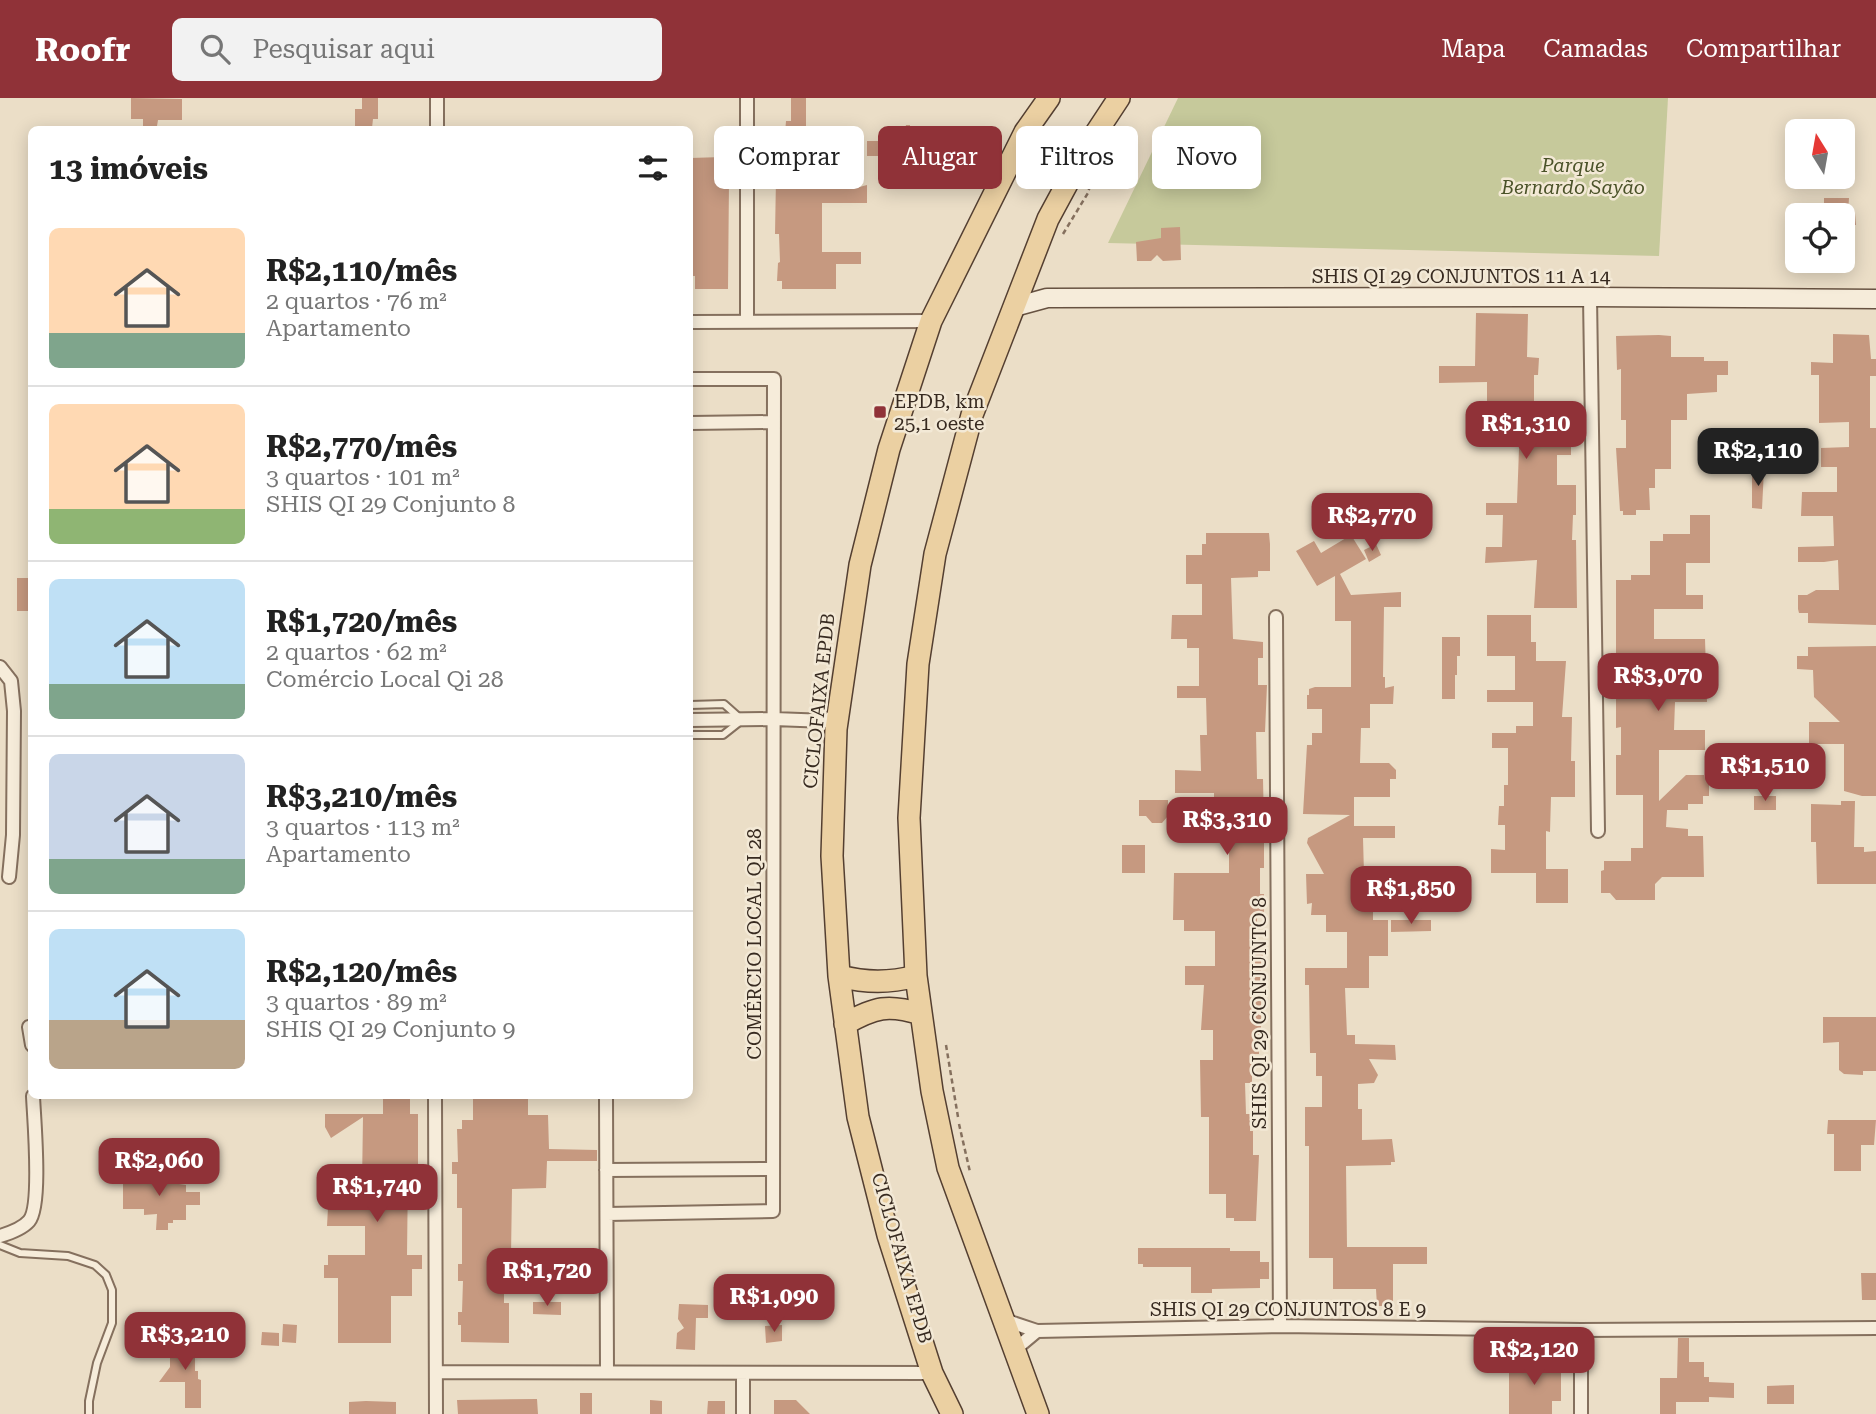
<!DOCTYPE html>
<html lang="pt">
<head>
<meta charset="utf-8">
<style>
  body { margin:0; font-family:"Roboto Serif",serif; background:#f2f2f2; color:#222; height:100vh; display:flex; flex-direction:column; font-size:26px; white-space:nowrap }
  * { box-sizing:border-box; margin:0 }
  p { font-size:23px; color:#767676 }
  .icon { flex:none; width:38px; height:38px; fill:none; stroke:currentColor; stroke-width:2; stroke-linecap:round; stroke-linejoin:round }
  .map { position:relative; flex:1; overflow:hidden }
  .details { position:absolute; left:28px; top:28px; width:665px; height:973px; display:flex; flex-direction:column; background:#fff; border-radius:10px; box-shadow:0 4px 18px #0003 }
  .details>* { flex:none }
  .guide { position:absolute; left:714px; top:28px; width:665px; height:63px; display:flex; gap:14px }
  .needle { width:46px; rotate:349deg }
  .buttons { position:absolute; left:1785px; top:21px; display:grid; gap:14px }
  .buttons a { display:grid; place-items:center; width:70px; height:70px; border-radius:10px; background:#fff; box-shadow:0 4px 18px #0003; font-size:35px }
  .price { position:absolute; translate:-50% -60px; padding:0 16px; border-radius:14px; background:#903238; color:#fff; font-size:23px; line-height:46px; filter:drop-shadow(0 2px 4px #0008) }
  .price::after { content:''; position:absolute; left:50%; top:42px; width:21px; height:16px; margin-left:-10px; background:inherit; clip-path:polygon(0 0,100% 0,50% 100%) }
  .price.current { background:#222; color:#fff }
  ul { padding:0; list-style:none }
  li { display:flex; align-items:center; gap:21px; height:175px; padding:0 21px }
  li+li { border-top:2px solid #e0e0e0 }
  li span { display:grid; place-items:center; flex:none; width:196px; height:140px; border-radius:10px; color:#555 }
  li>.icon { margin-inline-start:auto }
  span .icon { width:84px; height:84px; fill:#fffc; stroke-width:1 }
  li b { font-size:30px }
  h2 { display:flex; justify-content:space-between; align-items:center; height:84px; padding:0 21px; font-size:30px }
  .tag { padding:0 24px; border-radius:10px; background:#fff; box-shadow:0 4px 18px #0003; font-size:24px; line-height:63px }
  .tag.current { background:#903238; color:#fff }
  header { display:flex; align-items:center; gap:42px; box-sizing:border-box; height:98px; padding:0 35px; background:#903238; color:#fff }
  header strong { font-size:33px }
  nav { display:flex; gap:38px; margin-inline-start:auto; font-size:24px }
  .search { width:490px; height:63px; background:#f2f2f2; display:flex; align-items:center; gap:18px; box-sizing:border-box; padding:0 24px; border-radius:10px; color:#767676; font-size:26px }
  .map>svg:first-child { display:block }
  .green { fill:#c6c99b }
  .building { fill:#c69980 }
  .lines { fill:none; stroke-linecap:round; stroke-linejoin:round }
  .lane-casing { stroke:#85705e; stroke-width:10 }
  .street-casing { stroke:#85705e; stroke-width:16 }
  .secondary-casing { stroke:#675241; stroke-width:21 }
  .primary-casing { stroke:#543f31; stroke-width:24 }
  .path { stroke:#85705e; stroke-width:2.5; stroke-dasharray:5 3.5; stroke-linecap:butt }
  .lane { stroke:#f6ecda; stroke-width:6 }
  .street { stroke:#f6ecda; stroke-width:12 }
  .secondary { stroke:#f6ecda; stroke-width:18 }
  .primary { stroke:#ebd0a2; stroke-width:21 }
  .poi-dot { fill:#903238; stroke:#f3e9d6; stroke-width:2.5 }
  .labels { text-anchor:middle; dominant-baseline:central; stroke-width:5; stroke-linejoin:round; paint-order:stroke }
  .park-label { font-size:19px; font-style:italic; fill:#4a5228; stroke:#f3e9d6 }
  .street-label { font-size:19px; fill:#372a20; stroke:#f3e9d6 }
  .poi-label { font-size:19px; fill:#372a20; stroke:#f3e9d6; text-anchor:start }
</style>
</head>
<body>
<header>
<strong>Roofr</strong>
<div class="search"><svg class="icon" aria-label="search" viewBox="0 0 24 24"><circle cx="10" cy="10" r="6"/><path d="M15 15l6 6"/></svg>Pesquisar aqui</div>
<nav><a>Mapa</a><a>Camadas</a><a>Compartilhar</a></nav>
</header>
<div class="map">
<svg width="1876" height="1316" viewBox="0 0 1876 1316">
  <rect width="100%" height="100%" fill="#ebdec7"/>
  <path class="green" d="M 1178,0 L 1668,0 L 1659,158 L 1108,145 Z"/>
  <path class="building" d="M 131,0 L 182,1 L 182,22 L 158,22 L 157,28 L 143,28 L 143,21 L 131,21 Z
    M 362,0 L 378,0 L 378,21 L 373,21 L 372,30 L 355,29 L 355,11 L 362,11 Z
    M 791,0 L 806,0 L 806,60 L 834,60 L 834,91 L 852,91 L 867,87 L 867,105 L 822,105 L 822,154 L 861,154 L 861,166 L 836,166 L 836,191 L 782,191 L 782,183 L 777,183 L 778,165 L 780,164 L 779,136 L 775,136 L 776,80 L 781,80 L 781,56 L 775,56 L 775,35 L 785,35 L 786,23 L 791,23 Z
    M 906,27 L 910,27 L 911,68 L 895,68 L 898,58 L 867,58 L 867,43 L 902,43 Z
    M 723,59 L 723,83 L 729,83 L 728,191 L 695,191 L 695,178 L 690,178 L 690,60 Z
    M 1824,100 L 1849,100 L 1848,115 L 1855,115 L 1856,127 L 1843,127 L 1843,117 L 1824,117 Z
    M 1180,129 L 1181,162 L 1163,163 L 1157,157 L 1151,163 L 1137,163 L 1136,144 L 1161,140 L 1161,130 Z
    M 1476,215 L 1528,216 L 1527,259 L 1539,260 L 1538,277 L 1534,277 L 1534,329 L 1571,329 L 1571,357 L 1557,357 L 1557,387 L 1576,387 L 1576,417 L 1573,417 L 1572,442 L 1576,442 L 1577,510 L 1534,510 L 1537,462 L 1485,465 L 1486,449 L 1502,449 L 1503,417 L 1486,417 L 1486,405 L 1517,405 L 1520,324 L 1487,324 L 1487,284 L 1439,285 L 1439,268 L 1475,268 Z
    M 1833,236 L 1869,237 L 1871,261 L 1876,261 L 1876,278 L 1870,278 L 1870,330 L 1876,330 L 1876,527 L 1808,525 L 1808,515 L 1799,515 L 1798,511 L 1798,497 L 1807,497 L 1816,492 L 1839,492 L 1838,462 L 1824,464 L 1798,464 L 1798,449 L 1834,448 L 1833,418 L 1801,418 L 1802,394 L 1837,394 L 1837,369 L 1821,369 L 1821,350 L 1849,349 L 1849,324 L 1819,325 L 1819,277 L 1811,277 L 1811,264 L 1833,265 Z
    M 1659,237 L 1671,238 L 1671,259 L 1704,259 L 1704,263 L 1728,263 L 1728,277 L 1717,277 L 1717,294 L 1687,296 L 1687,322 L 1671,322 L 1671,371 L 1655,371 L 1655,390 L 1649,390 L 1650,412 L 1636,412 L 1636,417 L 1623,417 L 1623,413 L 1620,413 L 1616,350 L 1626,350 L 1626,322 L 1621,322 L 1621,271 L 1617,272 L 1616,238 Z
    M 1752,371 L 1764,371 L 1762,411 L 1752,410 Z
    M 1690,417 L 1710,417 L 1710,465 L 1686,465 L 1686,497 L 1703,497 L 1703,511 L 1654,511 L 1654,541 L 1705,541 L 1707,604 L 1675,604 L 1674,632 L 1705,632 L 1705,652 L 1659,652 L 1659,703 L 1686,677 L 1704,677 L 1705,681 L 1709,681 L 1709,698 L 1703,698 L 1703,706 L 1688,706 L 1688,712 L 1667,712 L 1666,729 L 1688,731 L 1688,738 L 1703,738 L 1704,779 L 1662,779 L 1655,786 L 1655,802 L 1616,802 L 1610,795 L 1601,795 L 1601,773 L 1604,772 L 1604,763 L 1631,763 L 1631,750 L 1643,750 L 1643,697 L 1616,697 L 1616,657 L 1621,657 L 1621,629 L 1616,630 L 1616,585 L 1612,585 L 1612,564 L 1616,564 L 1616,482 L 1631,482 L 1631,477 L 1650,477 L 1650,443 L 1663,443 L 1663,436 L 1690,436 Z
    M 1206,435 L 1269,435 L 1270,446 L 1270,473 L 1258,473 L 1258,479 L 1231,480 L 1233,541 L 1263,544 L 1263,560 L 1258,560 L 1258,587 L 1267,587 L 1265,634 L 1256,634 L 1257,681 L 1263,681 L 1264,728 L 1264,770 L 1260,770 L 1260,796 L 1264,796 L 1264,814 L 1257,814 L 1257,846 L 1263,846 L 1263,862 L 1261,863 L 1261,937 L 1259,937 L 1259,956 L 1252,956 L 1252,985 L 1245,985 L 1246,1016 L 1250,1016 L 1250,1033 L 1253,1033 L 1253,1057 L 1259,1057 L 1256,1123 L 1234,1123 L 1234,1120 L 1226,1120 L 1226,1096 L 1209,1096 L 1209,1019 L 1201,1019 L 1200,962 L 1213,962 L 1213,932 L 1201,932 L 1204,887 L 1185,887 L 1185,868 L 1215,868 L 1215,833 L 1184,833 L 1184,822 L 1173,822 L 1174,775 L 1229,775 L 1229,741 L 1182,741 L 1182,728 L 1214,728 L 1214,695 L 1175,695 L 1175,672 L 1201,673 L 1200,637 L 1207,637 L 1206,600 L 1177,600 L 1177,588 L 1199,588 L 1199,550 L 1187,550 L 1187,541 L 1171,541 L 1172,517 L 1202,517 L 1202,486 L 1186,486 L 1186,457 L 1202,457 L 1202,446 L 1206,446 Z
    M 1351,437 L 1366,461 L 1340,476 L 1351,497 L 1401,494 L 1401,509 L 1384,509 L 1383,579 L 1385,579 L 1385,590 L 1394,588 L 1393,606 L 1370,606 L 1370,630 L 1361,630 L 1360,665 L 1389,665 L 1396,672 L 1396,681 L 1390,681 L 1390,699 L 1354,699 L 1354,728 L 1395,728 L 1395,740 L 1363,740 L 1364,776 L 1387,776 L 1387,797 L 1373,797 L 1373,822 L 1388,822 L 1388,858 L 1369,858 L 1369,890 L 1345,890 L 1347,937 L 1355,937 L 1355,946 L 1395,947 L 1396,962 L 1369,961 L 1378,977 L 1374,985 L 1358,986 L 1358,1011 L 1362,1011 L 1362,1042 L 1392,1041 L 1395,1064 L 1391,1064 L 1391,1067 L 1346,1068 L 1347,1149 L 1427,1149 L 1427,1166 L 1393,1166 L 1393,1208 L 1377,1208 L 1376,1191 L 1333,1191 L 1333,1160 L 1309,1160 L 1309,1048 L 1305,1048 L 1305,1009 L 1322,1009 L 1322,978 L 1316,978 L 1316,955 L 1310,955 L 1309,887 L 1305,887 L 1305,870 L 1347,870 L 1347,834 L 1326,834 L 1326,817 L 1311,817 L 1312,805 L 1307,806 L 1306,776 L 1324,776 L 1307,745 L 1308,740 L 1350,717 L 1303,716 L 1307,647 L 1312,647 L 1312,635 L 1322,635 L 1322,611 L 1307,611 L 1307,597 L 1309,597 L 1309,591 L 1315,589 L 1351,589 L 1351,523 L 1335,523 L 1335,478 L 1317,488 L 1296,453 L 1314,443 L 1321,455 Z
    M 1376,446 L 1381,457 L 1369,464 L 1364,452 Z
    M 17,480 L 31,480 L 31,513 L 17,513 Z
    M 1487,517 L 1531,517 L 1531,544 L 1536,544 L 1536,563 L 1566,563 L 1562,619 L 1572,619 L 1571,663 L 1575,663 L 1575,699 L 1551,699 L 1550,734 L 1546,733 L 1546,771 L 1568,771 L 1568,805 L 1536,805 L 1536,775 L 1491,775 L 1491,751 L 1505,752 L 1505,727 L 1498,727 L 1499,708 L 1504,708 L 1504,687 L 1508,687 L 1508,650 L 1492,650 L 1492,635 L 1516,635 L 1516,628 L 1533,628 L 1533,604 L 1487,604 L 1487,592 L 1515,592 L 1515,558 L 1487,558 Z
    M 1442,539 L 1460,539 L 1460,558 L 1457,558 L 1457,577 L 1455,577 L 1455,601 L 1442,601 Z
    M 1876,548 L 1876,698 L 1862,698 L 1844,693 L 1844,646 L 1809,646 L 1809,624 L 1840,624 L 1814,599 L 1813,572 L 1797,571 L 1797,558 L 1808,558 L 1808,549 Z
    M 1754,698 L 1776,698 L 1776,712 L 1754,712 Z
    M 1139,702 L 1168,702 L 1168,718 L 1162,725 L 1152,725 L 1146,718 L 1139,718 Z
    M 1841,703 L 1855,703 L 1854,749 L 1864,749 L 1864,754 L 1876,753 L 1876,786 L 1817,786 L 1816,744 L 1811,744 L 1811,706 L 1841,707 Z
    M 1122,747 L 1145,747 L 1145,775 L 1122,775 Z
    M 1391,822 L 1431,822 L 1431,833 L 1391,834 Z
    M 1823,919 L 1876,919 L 1876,973 L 1863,973 L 1863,977 L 1844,976 L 1839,972 L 1839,944 L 1823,945 Z
    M 383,998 L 410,998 L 410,1016 L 418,1016 L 418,1072 L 408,1072 L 407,1157 L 422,1157 L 422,1171 L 412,1171 L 412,1198 L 391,1198 L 391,1245 L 338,1245 L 338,1180 L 324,1180 L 324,1167 L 328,1167 L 328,1157 L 365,1157 L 365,1128 L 327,1128 L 328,1110 L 368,1110 L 368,1086 L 362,1086 L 363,1019 L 331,1040 L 325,1029 L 325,1016 L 383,1016 Z
    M 473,998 L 528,998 L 528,1017 L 548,1017 L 549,1051 L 597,1052 L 597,1063 L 547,1063 L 546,1090 L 512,1091 L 511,1157 L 526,1157 L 526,1173 L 504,1173 L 504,1205 L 509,1205 L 509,1245 L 461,1244 L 461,1227 L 458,1227 L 458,1214 L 462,1214 L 463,1183 L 458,1183 L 458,1166 L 462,1166 L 462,1110 L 457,1110 L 457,1076 L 452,1076 L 452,1064 L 458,1064 L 457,1031 L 462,1031 L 462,1022 L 473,1022 Z
    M 1828,1022 L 1876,1022 L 1874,1047 L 1861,1047 L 1861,1073 L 1834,1073 L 1834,1036 L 1827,1036 Z
    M 123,1078 L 179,1080 L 179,1086 L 186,1087 L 186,1094 L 200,1094 L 200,1107 L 186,1107 L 186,1122 L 173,1122 L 173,1125 L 168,1125 L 168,1132 L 156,1132 L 157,1116 L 144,1117 L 144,1111 L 123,1111 Z
    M 1138,1150 L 1230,1150 L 1230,1153 L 1260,1153 L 1260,1164 L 1269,1164 L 1269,1181 L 1260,1181 L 1260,1190 L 1212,1191 L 1212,1195 L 1191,1195 L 1191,1169 L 1143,1169 L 1143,1166 L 1138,1166 Z
    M 1861,1175 L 1876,1175 L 1876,1202 L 1862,1202 Z
    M 533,1204 L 561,1204 L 561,1217 L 533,1216 Z
    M 679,1206 L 708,1207 L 708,1220 L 696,1220 L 695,1252 L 676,1251 L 677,1235 L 684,1230 L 678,1221 Z
    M 283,1226 L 297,1227 L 296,1245 L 282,1244 Z
    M 782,1227 L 782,1243 L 766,1245 L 765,1228 Z
    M 262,1234 L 279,1235 L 279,1248 L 261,1247 Z
    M 1678,1240 L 1689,1240 L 1689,1264 L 1704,1264 L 1704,1279 L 1709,1279 L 1709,1284 L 1734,1285 L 1734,1300 L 1709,1299 L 1709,1304 L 1676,1304 L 1676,1316 L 1660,1316 L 1660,1280 L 1677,1280 Z
    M 170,1244 L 195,1244 L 195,1273 L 198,1273 L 198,1281 L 201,1282 L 201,1310 L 185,1310 L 185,1284 L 159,1284 L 170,1269 Z
    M 1544,1264 L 1561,1266 L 1561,1303 L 1552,1303 L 1552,1316 L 1509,1316 L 1509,1265 Z
    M 1794,1287 L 1794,1306 L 1767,1306 L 1767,1288 Z
    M 580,1295 L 592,1295 L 592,1316 L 580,1316 Z
    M 537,1301 L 538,1316 L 458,1316 L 457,1302 Z
    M 650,1302 L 662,1303 L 662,1316 L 650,1316 Z
    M 774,1302 L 796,1302 L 810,1316 L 774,1316 Z
    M 366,1303 L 396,1304 L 396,1316 L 349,1316 L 349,1304 Z
    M 708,1303 L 725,1303 L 725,1316 L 707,1316 Z"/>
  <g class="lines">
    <g class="lane-casing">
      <path id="lane" d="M 690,607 L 724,606 L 742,622 L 723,637 L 690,637
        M 0,1147 L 20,1155 L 68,1158 L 95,1167 L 106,1177 L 112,1192 L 112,1225 L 97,1265 L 89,1303 L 89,1316"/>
    </g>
    <g class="street-casing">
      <path id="street" d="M 437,0 L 437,32
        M 747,0 L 747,224
        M 1590,199 L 1598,733
        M 690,224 L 931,223
        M 690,325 L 774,324
        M 1276,519 L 1280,1228
        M 0,569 L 11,583 L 14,613 L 13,737 L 9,779
        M 690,622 L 774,621 L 827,623 L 838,614
        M 29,929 L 32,947
        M 435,998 L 436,1316
        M 606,998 L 607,1274
        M 606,1072 L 773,1071
        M 607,1116 L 773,1113 L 774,281 L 690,281
        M 0,1138 C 10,1135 22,1131 29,1123 C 42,1108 34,1021 33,998
        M 1001,1221 L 1037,1233 L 1280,1228 L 1581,1232 L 1876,1230
        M 1581,1232 L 1581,1316
        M 1013,1253 L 1037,1233
        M 436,1274 L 932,1275
        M 743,1275 L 743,1316"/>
    </g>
    <g class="secondary-casing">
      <path id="secondary" d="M 1014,209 L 1047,200 L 1590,199 L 1876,201"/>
    </g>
    <g class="primary-casing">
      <path id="primary" d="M 839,878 C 867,885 889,885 916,878
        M 845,926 C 875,909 888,906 921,916
        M 952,1316 L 932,1275 L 888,1137 L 858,1019 L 839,878 L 832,758 L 836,631 L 860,467 L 889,351 L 931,223 L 1025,34 L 1049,0
        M 1038,1316 L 948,1070 L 932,993 L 916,878 L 909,720 L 918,566 L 935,456 L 972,317 L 1048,121 L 1088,47 L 1119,0"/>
    </g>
    <path class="path" d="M 1063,136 L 1088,95 L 1092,80
      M 946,947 L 958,1019
      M 959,1026 L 970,1074"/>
    <use href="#lane" class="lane"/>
    <use href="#street" class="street"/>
    <use href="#secondary" class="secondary"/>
    <use href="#primary" class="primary"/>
  </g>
  <rect class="poi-dot" x="873" y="307" width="14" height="14" rx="3.5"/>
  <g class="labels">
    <g class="park-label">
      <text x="1573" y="67">Parque<tspan x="1573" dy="22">Bernardo Sayão</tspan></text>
    </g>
    <g class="street-label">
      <text x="1461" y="178">SHIS QI 29 CONJUNTOS 11 A 14</text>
      <text transform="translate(819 603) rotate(-84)">CICLOFAIXA EPDB</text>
      <text transform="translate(754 846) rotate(-90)">COMÉRCIO LOCAL QI 28</text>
      <text transform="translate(1259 915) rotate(-90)">SHIS QI 29 CONJUNTO 8</text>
      <text transform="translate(902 1160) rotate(74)">CICLOFAIXA EPDB</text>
      <text x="1288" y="1211">SHIS QI 29 CONJUNTOS 8 E 9</text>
    </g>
    <g class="poi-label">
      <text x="894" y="303">EPDB, km<tspan x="894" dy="22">25,1 oeste</tspan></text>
    </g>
  </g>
</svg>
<div class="buttons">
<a><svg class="needle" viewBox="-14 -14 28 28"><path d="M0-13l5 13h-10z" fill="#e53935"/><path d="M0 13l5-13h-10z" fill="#767676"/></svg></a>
<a><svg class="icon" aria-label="locate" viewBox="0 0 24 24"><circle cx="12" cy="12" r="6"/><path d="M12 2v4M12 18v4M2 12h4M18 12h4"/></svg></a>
</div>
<b class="price" style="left:1526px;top:363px">R$1,310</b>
<b class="price current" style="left:1758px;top:390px">R$2,110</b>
<b class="price" style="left:1372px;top:455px">R$2,770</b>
<b class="price" style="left:1658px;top:615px">R$3,070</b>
<b class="price" style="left:1765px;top:705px">R$1,510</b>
<b class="price" style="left:1227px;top:759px">R$3,310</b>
<b class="price" style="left:1411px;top:828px">R$1,850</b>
<b class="price" style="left:159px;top:1100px">R$2,060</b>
<b class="price" style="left:377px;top:1126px">R$1,740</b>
<b class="price" style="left:547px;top:1210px">R$1,720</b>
<b class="price" style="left:774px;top:1236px">R$1,090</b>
<b class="price" style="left:185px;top:1274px">R$3,210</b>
<b class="price" style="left:1534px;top:1289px">R$2,120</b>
<div class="guide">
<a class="tag">Comprar</a>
<a class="tag current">Alugar</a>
<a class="tag">Filtros</a>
<a class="tag">Novo</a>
</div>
<section class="details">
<h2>13 imóveis<svg class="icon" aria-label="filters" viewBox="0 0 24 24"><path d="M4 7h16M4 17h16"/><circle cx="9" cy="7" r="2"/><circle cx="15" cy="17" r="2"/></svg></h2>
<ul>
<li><span style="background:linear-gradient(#ffd9b3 75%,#7fa58c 0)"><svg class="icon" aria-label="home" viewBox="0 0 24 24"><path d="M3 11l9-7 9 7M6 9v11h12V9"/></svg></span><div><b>R$2,110/mês</b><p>2 quartos · 76 m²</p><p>Apartamento</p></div></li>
<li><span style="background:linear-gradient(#ffd9b3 75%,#8fb573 0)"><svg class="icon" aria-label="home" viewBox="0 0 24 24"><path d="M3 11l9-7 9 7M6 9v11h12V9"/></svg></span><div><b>R$2,770/mês</b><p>3 quartos · 101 m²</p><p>SHIS QI 29 Conjunto 8</p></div></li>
<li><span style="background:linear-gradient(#bfe0f5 75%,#7fa58c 0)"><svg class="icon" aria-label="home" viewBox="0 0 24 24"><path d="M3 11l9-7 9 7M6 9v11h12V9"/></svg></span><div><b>R$1,720/mês</b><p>2 quartos · 62 m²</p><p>Comércio Local Qi 28</p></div></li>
<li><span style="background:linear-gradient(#c9d6e8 75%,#7fa58c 0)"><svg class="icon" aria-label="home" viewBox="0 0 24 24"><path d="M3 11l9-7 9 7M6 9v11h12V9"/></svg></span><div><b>R$3,210/mês</b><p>3 quartos · 113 m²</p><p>Apartamento</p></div></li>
<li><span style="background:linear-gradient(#bfe0f5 65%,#b9a48a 0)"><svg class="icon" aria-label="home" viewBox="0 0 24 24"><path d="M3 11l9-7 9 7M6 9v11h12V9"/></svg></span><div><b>R$2,120/mês</b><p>3 quartos · 89 m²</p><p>SHIS QI 29 Conjunto 9</p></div></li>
</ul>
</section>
</div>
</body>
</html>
